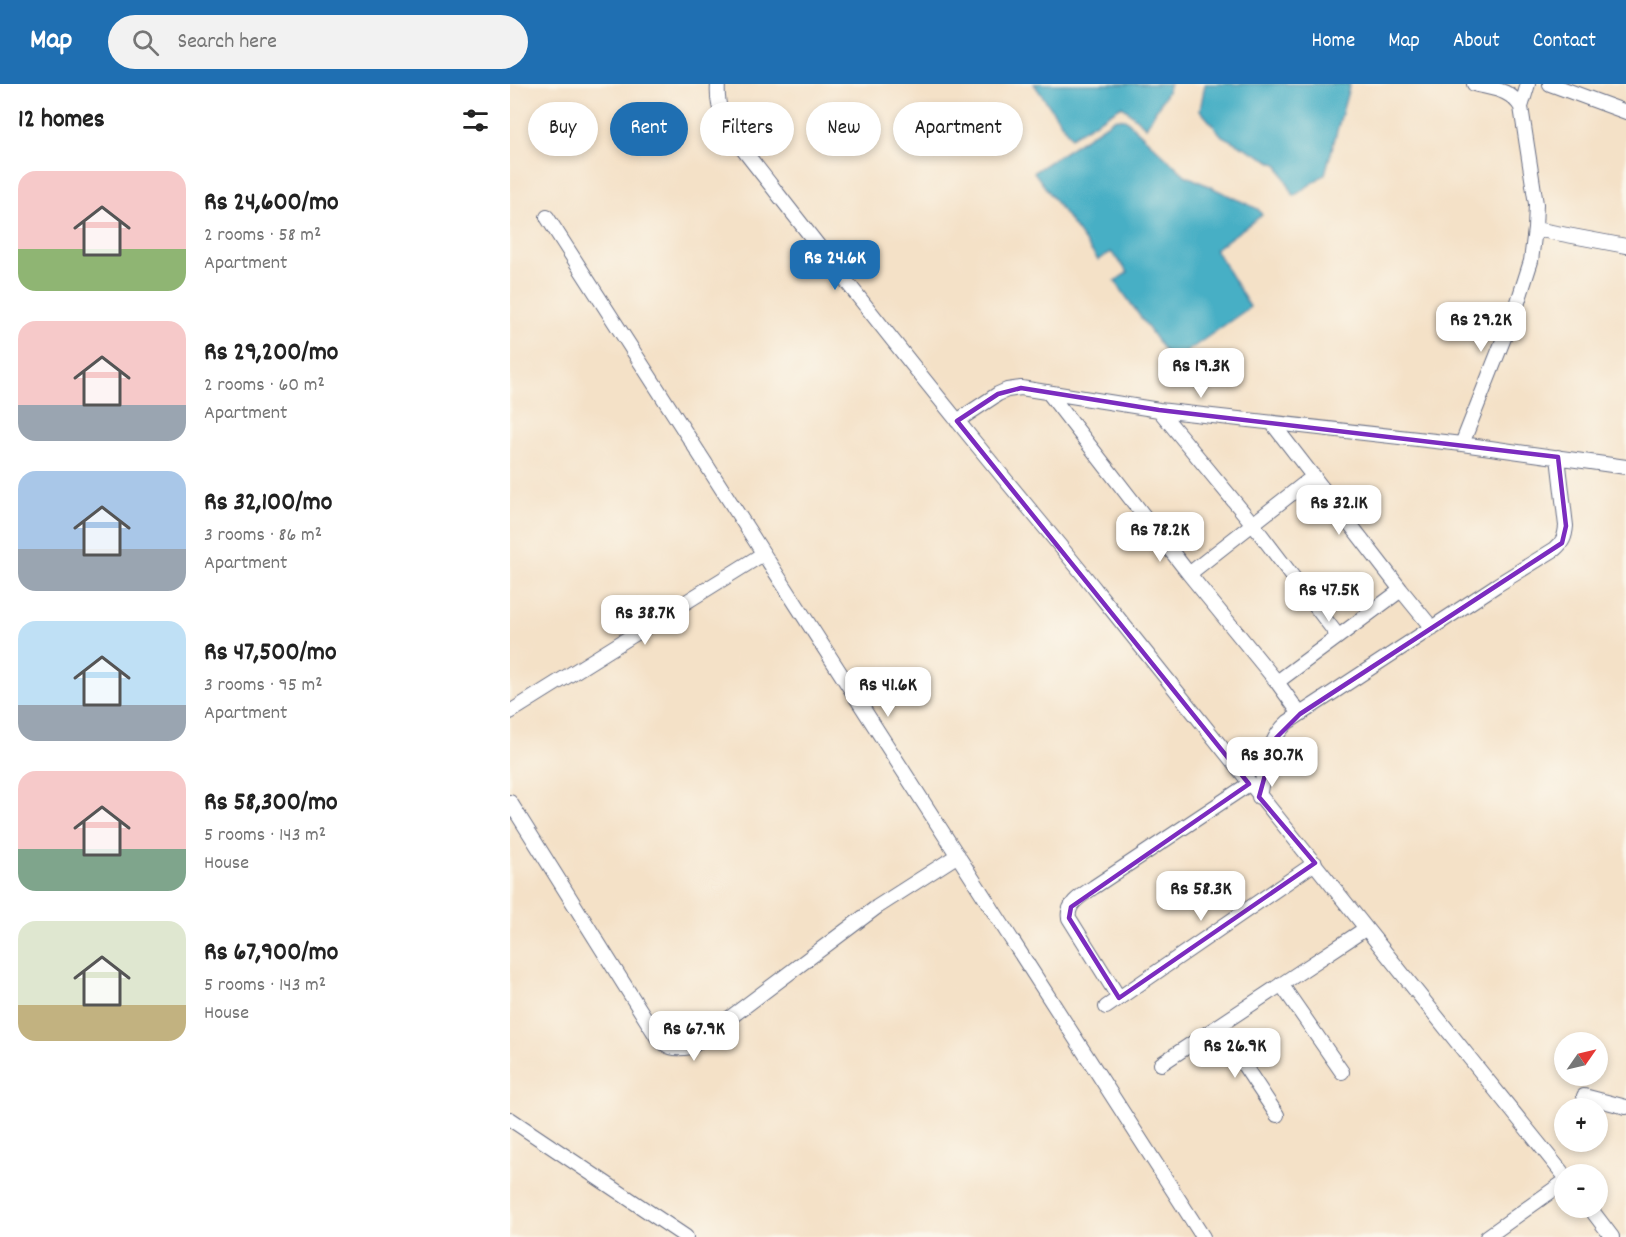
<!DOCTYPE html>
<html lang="en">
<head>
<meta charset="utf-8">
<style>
  body { margin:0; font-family:Dekko,sans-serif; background:#f2f2f2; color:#222; height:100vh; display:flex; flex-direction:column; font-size:22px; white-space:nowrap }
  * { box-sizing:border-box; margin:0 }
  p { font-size:20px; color:#767676 }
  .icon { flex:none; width:33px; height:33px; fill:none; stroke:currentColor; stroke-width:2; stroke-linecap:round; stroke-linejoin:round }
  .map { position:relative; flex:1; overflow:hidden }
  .drawer { display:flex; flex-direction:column; background:#fff; width:510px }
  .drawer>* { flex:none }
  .banner { position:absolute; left:18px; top:18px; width:570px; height:54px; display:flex; gap:12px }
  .needle { width:39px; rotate:56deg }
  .buttons { position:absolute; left:1044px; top:948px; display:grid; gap:12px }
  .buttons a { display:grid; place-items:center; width:54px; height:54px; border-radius:50%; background:#fff; box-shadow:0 3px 9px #0003; font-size:30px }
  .price { position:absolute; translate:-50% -51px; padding:0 14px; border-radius:12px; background:#fff; color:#222; font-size:20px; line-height:39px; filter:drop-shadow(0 2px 3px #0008) }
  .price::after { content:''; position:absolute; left:50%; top:36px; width:18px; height:14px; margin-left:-9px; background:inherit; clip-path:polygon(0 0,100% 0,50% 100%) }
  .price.selected { background:#1f6fb2; color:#fff }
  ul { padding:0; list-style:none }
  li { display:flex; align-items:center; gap:18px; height:150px; padding:0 18px }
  li span { display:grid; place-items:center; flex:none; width:168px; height:120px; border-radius:18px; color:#555 }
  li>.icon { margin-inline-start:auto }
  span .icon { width:72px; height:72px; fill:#fffc; stroke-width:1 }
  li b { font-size:26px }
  h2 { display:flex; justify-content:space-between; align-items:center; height:72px; padding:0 18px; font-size:26px }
  .tag { padding:0 21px; border-radius:27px; background:#fff; box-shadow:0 3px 9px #0003; font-size:21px; line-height:54px }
  .tag.selected { background:#1f6fb2; color:#fff }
  header { display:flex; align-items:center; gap:36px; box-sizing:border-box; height:84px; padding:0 30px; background:#1f6fb2; color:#fff }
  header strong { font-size:28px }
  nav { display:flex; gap:33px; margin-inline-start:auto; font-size:21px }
  .search { width:420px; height:54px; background:#f2f2f2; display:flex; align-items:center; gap:15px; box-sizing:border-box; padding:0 21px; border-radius:33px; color:#767676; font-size:22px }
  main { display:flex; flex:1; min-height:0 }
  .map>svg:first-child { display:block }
  .water { fill:#46afc5; stroke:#306f92; stroke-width:1.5 }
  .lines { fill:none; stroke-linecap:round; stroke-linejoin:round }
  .street-casing { stroke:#676d83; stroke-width:16 }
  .street { stroke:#fff; stroke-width:14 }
  .marked { fill:none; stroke:#7b2cbf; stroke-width:4.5; stroke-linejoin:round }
</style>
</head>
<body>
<header>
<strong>Map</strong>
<div class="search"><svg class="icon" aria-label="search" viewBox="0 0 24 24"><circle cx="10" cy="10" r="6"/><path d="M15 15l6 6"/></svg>Search here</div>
<nav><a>Home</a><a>Map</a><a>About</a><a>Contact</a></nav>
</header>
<main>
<section class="drawer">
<h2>12 homes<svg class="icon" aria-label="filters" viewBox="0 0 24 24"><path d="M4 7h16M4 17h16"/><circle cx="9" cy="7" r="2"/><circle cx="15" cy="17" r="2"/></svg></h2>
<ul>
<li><span style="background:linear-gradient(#f6c9c9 65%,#8fb573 0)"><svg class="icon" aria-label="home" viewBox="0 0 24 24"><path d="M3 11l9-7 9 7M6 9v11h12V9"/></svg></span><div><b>Rs 24,600/mo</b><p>2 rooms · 58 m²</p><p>Apartment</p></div></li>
<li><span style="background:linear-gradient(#f6c9c9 70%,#9aa5b1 0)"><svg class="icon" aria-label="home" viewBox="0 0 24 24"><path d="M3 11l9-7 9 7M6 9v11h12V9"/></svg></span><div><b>Rs 29,200/mo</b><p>2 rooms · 60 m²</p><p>Apartment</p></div></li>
<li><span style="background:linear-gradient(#a9c7e8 65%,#9aa5b1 0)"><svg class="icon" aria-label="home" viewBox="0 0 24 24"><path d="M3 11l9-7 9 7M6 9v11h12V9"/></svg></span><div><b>Rs 32,100/mo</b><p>3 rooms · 86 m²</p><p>Apartment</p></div></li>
<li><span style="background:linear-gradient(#bfe0f5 70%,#9aa5b1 0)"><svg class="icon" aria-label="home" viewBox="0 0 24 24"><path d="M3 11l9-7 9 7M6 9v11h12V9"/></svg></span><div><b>Rs 47,500/mo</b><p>3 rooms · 95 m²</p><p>Apartment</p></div></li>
<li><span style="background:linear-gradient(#f6c9c9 65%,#7fa58c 0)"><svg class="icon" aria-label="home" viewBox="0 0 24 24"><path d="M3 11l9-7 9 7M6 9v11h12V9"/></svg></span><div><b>Rs 58,300/mo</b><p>5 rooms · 143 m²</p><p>House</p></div></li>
<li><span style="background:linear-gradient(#dfe7d0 70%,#c2b280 0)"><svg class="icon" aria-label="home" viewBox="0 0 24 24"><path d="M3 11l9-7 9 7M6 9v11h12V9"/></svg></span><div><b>Rs 67,900/mo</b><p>5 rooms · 143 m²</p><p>House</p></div></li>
</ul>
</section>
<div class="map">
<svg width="1116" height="1153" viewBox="0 0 1116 1153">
  <rect width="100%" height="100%" fill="#fbf7ec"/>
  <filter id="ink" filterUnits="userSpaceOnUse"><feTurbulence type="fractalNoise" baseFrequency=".0167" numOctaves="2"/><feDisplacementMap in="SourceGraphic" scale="12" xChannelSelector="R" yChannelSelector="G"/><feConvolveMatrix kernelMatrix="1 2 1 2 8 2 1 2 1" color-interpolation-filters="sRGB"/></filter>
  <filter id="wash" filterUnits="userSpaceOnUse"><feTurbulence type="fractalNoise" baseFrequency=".008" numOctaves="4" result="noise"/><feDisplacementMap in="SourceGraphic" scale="24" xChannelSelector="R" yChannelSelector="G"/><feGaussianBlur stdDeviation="1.35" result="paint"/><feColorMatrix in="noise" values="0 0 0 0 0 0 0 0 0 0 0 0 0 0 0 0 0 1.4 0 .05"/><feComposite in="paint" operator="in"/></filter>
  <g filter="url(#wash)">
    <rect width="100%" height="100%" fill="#f4e1c7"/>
    <path class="water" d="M 524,0 L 660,0 L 658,6 L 636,43 L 612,22 L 561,53 Z
      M 695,0 L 840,0 L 815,90 L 784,112 L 768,81 L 712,52 L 690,26 Z
      M 606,34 L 615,35 L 675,91 L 748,125 L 752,131 L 705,165 L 740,223 L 662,278 L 605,197 L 618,188 L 601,168 L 588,176 L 524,88 Z"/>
  </g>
  <g filter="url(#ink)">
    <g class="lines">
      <g class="street-casing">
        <path id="street" d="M 208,0 C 206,23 214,40 228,59 C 300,151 372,244 446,335 C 493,394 542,451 589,510 C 743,704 898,898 1054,1091
          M 964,0 C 983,5 1000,5 1011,23 L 1026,120 L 1025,145 L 1021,177 L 1007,221 L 952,360 L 1116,383
          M 1040,0 L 1116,28
          M 1011,23 L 1018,0
          M 37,133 L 693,1153
          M 1025,145 L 1116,162
          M 538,308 L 679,490 L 767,598 L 790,630
          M 649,326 L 742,439 L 828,552
          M 447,337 L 488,310 L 497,306 L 511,304 L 649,326 L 952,360
          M 762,339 L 891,506 L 922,544
          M 679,490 L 804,392
          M 767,598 L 891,506
          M 0,628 L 253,470
          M 749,713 C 754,687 757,656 778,638 L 987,501 L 1045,465 C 1053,458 1055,453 1056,442 L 1048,373
          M 0,718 L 147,953 C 159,965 164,966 181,963 L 367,823 L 448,771
          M 771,900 L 832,988
          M 609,914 L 559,834 C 556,819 574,810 584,803 L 739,700
          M 596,923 L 805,779
          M 708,942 L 767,1031
          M 651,980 L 855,845
          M 1074,1012 L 1116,1023
          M 0,1035 L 176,1153
          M 1080,1124 L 1102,1153
          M 977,1153 L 1054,1098"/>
      </g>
      <use href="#street" class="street"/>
    </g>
  </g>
  <path class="marked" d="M 511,304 L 649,326 L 1048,373 L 1056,442 L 1052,459 L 790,630 L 765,655 L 749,713 L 805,779 L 609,914 L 559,834 L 561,823 L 739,700 L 447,337 L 488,310 Z"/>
</svg>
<div class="buttons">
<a><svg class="needle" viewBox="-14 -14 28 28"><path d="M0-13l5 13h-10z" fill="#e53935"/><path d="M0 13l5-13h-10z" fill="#767676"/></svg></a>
<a>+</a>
<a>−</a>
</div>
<b class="price selected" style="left:325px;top:207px">Rs 24.6K</b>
<b class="price" style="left:971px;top:269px">Rs 29.2K</b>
<b class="price" style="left:691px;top:315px">Rs 19.3K</b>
<b class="price" style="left:829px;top:452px">Rs 32.1K</b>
<b class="price" style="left:650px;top:479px">Rs 78.2K</b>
<b class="price" style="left:819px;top:539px">Rs 47.5K</b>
<b class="price" style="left:135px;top:562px">Rs 38.7K</b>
<b class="price" style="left:378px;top:634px">Rs 41.6K</b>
<b class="price" style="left:762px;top:704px">Rs 30.7K</b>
<b class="price" style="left:691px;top:838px">Rs 58.3K</b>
<b class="price" style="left:184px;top:978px">Rs 67.9K</b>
<b class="price" style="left:725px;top:995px">Rs 26.9K</b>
<div class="banner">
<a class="tag">Buy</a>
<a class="tag selected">Rent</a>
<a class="tag">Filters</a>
<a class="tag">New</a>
<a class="tag">Apartment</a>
</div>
</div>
</main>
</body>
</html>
